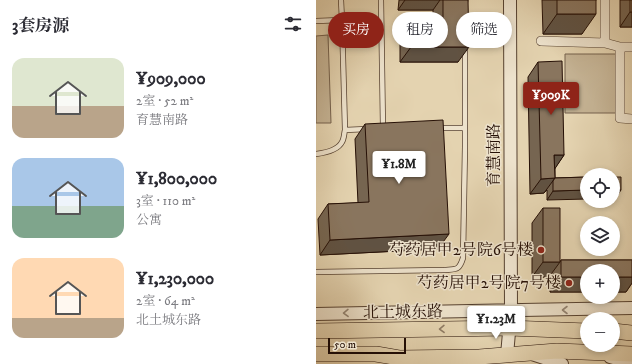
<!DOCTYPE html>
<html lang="zh">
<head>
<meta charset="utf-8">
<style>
  body { margin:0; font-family:"IM FELL DW Pica","Noto Serif SC",serif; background:#f2f2f3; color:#2b2b33; height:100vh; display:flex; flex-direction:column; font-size:15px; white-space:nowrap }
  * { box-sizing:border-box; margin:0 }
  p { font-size:13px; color:#7c7c81 }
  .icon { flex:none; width:22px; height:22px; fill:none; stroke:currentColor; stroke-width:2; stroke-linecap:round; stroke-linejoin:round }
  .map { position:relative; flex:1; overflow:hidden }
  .details { display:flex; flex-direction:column; background:#fff; width:316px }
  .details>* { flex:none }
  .hud { position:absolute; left:12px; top:12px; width:244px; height:36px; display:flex; gap:8px }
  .fabs { position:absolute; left:264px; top:168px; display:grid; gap:8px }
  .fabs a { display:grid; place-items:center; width:40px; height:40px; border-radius:50%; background:#fff; box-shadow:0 2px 6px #0003; font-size:20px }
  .scale { position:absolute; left:12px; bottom:10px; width:78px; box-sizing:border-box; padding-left:4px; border:2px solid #261006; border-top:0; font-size:11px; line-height:14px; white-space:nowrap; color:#261006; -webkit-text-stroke:3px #ede2cc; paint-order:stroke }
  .price { position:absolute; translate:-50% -34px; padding:0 9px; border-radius:4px; background:#fff; color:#222; font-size:13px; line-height:26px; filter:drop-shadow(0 1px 2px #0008) }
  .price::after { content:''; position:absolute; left:50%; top:24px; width:12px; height:9px; margin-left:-6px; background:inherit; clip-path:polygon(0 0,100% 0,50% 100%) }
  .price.current { background:#8f2418; color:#fff }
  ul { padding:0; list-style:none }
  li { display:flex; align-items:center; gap:12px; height:100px; padding:0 12px }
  li span { display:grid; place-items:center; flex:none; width:112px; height:80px; border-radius:12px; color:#555 }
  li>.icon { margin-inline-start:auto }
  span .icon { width:48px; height:48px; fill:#fffc; stroke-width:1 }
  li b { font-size:17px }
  h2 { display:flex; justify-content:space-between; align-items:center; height:48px; padding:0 12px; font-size:17px }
  .pill { padding:0 14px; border-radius:18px; background:#fff; box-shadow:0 2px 6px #0003; font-size:14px; line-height:36px }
  .pill.current { background:#8f2418; color:#fff }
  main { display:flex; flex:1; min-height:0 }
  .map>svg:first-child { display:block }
  .green { fill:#c4b293; stroke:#75614c }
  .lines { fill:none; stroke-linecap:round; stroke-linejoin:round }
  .service-casing { stroke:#564130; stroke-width:6 }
  .minor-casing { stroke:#564130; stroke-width:10 }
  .tertiary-casing { stroke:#564130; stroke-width:14 }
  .primary-casing { stroke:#261006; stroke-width:16 }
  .service { stroke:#ede2cc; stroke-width:4.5 }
  .minor { stroke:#ede2cc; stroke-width:9 }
  .tertiary { stroke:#ede2cc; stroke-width:12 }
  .primary { stroke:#e4d3b0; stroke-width:15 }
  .wall { fill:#766551; stroke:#261006 }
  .shaded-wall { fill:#605242; stroke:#261006 }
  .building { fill:#89755e; stroke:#261006 }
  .oneway { stroke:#938473 }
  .oneway2 { stroke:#8e7b64 }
  .poi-dot { fill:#8f2418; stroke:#ede2cc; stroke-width:1.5 }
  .labels { text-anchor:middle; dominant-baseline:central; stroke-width:3; stroke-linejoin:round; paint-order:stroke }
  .street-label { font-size:16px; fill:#261006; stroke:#ede2cc }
  .poi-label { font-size:16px; fill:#261006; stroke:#ede2cc; text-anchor:end }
</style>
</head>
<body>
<main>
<section class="details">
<h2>3套房源<svg class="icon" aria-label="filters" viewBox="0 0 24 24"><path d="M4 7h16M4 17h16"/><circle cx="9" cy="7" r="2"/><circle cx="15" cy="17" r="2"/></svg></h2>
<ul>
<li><span style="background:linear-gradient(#dfe7d0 60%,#b9a48a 0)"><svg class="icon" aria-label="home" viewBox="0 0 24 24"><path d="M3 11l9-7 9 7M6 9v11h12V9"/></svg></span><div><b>¥909,000</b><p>2室 · 52 m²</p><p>育慧南路</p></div></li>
<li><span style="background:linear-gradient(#a9c7e8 60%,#7fa58c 0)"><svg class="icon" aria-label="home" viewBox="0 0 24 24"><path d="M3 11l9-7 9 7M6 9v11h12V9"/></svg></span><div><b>¥1,800,000</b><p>3室 · 110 m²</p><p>公寓</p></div></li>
<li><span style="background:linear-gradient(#ffd9b3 75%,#b9a48a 0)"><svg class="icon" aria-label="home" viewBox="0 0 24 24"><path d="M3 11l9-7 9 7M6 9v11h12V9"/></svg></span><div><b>¥1,230,000</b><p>2室 · 64 m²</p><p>北土城东路</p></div></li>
</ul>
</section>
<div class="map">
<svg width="316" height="364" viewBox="0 0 316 364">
  <rect width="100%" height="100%" fill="#e4d3b0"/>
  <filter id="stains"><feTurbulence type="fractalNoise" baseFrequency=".005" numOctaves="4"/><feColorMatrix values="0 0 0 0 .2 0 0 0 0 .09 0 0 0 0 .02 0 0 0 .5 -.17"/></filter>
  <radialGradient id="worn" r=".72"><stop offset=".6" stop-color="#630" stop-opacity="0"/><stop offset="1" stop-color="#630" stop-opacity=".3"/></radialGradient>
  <path class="green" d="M 12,35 L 15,123 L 0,123 L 0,36 Z
    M 249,54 L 302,54 L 302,113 L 249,113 Z"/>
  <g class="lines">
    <g class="service-casing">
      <path id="service" d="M 25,0 L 26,20
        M 65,0 L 67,128
        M 0,21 L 26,20 L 29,130 C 28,134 28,139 26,142 C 22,150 8,153 0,154
        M 123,128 L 149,128
        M 29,130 L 51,129
        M 0,272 L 128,270 C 140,269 143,271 147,258 L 149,146 L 149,47"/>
    </g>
    <g class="minor-casing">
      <path id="minor" d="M 289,0 L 289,43 L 304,47 L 304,118 L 316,119
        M 225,41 L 289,43
        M 304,47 L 316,47"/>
    </g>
    <g class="tertiary-casing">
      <path id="tertiary" d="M 0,314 L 316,308
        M 216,354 L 246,364
        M 191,355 L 195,310 L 194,0
        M 294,357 L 316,363"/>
    </g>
    <g class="primary-casing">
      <path id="primary" d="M 0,331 L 193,328 L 271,331
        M 297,331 L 316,333
        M 0,354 L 60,354 L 83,358 L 163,357 L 241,351 L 316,354"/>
    </g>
    <use href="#service" class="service"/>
    <use href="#minor" class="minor"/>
    <use href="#tertiary" class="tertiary"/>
    <use href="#primary" class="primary"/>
  </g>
  <path class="wall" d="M 83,0 L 152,0 L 142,62 L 84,62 L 84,37 L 95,22 L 117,23 L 117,10 L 82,10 Z
    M 226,0 L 280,0 L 266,34 L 227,34 Z
    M 304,0 L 316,0 L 316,27 L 304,27 Z
    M 222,62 L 248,155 L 239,168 L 239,178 L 271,177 L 231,200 L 231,190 L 228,193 L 214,194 L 212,77 Z
    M 49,124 L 122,249 L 4,255 L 2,219 L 12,204 L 42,203 L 39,139 Z
    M 227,208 L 244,262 L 245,260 L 316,260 L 316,283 L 310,292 L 234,292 L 234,276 L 233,277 L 216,277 L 216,223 Z"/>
  <path class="shaded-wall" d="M 89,0 L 124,0 L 117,10 L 82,10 Z
    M 314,12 L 316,12 L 316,27 L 304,27 Z
    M 241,14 L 280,14 L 266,34 L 227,34 Z
    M 95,47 L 153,47 L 142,62 L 84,62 Z
    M 238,155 L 248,155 L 238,170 Z
    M 239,178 L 228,193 L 214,194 L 225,179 Z
    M 271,190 L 271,199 L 231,200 L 237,191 Z
    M 297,190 L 305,190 L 299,199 L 297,199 Z
    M 133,234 L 122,249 L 4,255 L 14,240 Z
    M 227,262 L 244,262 L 233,277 L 216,277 Z
    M 245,277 L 271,277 L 271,292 L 234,292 Z
    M 297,277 L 316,277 L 316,283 L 310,292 L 297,292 Z"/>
  <path class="building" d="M 127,0 L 152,0 L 153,47 L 95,47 L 95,22 L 127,23 Z
    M 241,0 L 280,0 L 280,14 L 241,14 Z
    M 314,0 L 316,0 L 316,12 L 314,12 Z
    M 246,61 L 248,155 L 238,155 L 239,178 L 225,179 L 222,62 Z
    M 127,120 L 133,234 L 14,240 L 12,204 L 53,202 L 49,124 Z
    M 271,177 L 271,190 L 237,191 L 237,181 L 239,178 Z
    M 297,177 L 305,177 L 305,190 L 297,190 Z
    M 227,208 L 244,208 L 244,262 L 227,262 Z
    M 245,260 L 316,260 L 316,277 L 297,277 L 297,271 L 271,271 L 271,277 L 245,277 Z"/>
  <defs><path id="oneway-chevron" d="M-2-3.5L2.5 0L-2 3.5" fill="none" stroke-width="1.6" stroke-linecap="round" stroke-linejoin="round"/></defs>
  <g class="oneway">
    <use href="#oneway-chevron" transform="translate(249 310) rotate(180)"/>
    <use href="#oneway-chevron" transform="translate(30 313) rotate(179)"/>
  </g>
  <use class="oneway2" href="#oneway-chevron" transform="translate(126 329) rotate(179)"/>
  <g class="poi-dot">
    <circle cx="225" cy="250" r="4"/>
    <circle cx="253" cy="283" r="4"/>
  </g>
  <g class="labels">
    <g class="street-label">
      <text transform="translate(178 155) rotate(-90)">育慧南路</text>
      <text transform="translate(87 312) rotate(-1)">北土城东路</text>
    </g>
    <g class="poi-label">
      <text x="217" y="250">芍药居甲2号院6号楼</text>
      <text x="245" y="283">芍药居甲2号院7号楼</text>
    </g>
  </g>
  <rect width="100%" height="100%" filter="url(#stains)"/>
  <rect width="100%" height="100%" fill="url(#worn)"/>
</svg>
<div class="fabs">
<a><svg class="icon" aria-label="locate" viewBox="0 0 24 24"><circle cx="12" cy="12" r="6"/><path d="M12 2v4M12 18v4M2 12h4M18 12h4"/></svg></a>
<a><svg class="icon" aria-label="layers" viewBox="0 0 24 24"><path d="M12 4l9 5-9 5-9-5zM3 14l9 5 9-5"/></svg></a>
<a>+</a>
<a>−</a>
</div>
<div class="scale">50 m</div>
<b class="price current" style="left:235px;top:116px">¥909K</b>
<b class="price" style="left:83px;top:185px">¥1.8M</b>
<b class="price" style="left:180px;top:340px">¥1.23M</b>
<div class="hud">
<a class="pill current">买房</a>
<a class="pill">租房</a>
<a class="pill">筛选</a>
</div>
</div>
</main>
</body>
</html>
